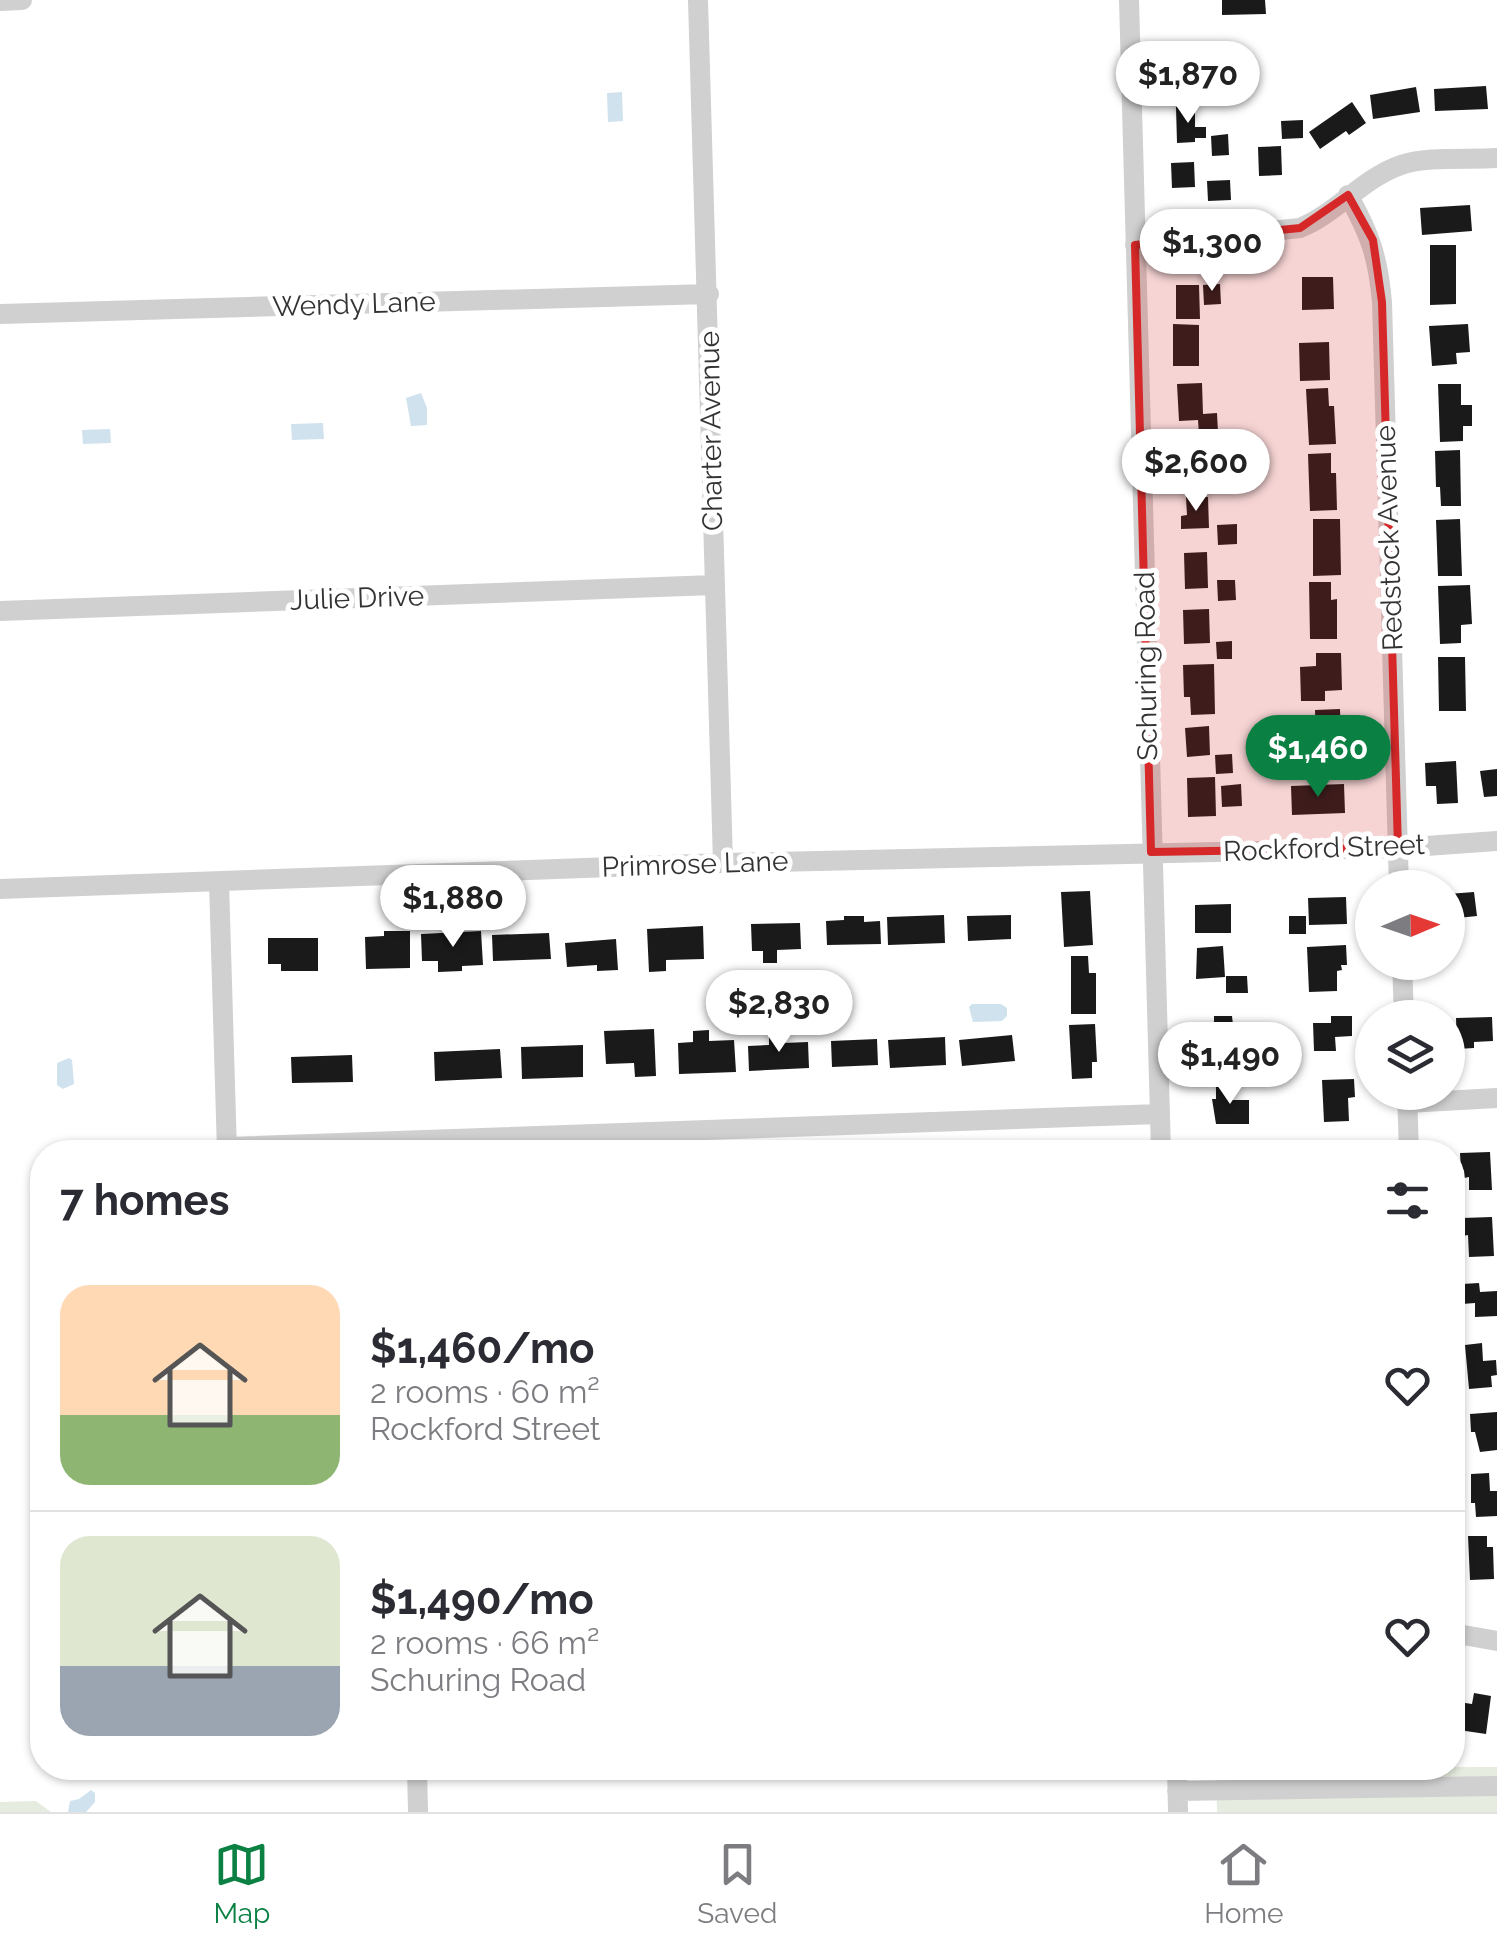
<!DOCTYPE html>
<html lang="en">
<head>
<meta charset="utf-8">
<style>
  body { margin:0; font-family:Raleway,sans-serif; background:#f2f2f3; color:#2b2b33; height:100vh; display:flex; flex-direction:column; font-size:38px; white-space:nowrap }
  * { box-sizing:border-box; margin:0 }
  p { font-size:32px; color:#7c7c81 }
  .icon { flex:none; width:55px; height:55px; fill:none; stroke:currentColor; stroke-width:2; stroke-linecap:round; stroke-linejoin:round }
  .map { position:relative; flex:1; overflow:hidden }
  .panel { position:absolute; left:30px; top:1140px; width:1435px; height:640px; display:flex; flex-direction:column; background:#fff; border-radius:40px; box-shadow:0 2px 8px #0004 }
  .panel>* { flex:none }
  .needle { width:65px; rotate:88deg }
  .buttons { position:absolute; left:1355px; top:870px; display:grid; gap:20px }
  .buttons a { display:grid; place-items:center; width:110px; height:110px; border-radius:50%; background:#fff; box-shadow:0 2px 8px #0004; font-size:50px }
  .price { position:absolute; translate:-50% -85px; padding:0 22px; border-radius:35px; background:#fff; color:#222; font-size:32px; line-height:65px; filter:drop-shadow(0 2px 5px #0008) }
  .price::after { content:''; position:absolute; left:50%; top:60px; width:30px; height:22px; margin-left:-15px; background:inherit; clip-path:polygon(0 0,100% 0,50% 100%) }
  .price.active { background:#0b8043; color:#fff }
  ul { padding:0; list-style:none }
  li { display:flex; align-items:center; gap:30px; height:250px; padding:0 30px }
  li+li { border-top:2px solid #e1e1e2 }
  li span { display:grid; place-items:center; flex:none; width:280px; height:200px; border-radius:30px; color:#555 }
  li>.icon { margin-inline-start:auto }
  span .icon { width:120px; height:120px; fill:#fffc; stroke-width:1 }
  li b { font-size:42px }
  h2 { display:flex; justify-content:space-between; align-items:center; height:120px; padding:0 30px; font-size:42px }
  .tabs { display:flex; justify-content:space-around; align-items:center; height:140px; border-top:2px solid #e1e1e2; background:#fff; font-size:28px; color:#7c7c81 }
  .tabs a { display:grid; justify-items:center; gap:5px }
  .tabs .active { color:#0b8043 }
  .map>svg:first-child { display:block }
  .green { fill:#e6ecdf }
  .water { fill:#cfe2ee }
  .building { fill:#1a1a1a }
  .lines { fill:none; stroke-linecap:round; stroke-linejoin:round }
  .street { stroke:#d0d0d0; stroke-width:20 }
  .marked { fill:#d62828; fill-opacity:0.2; stroke:#d62828; stroke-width:8; stroke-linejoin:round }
  .labels { text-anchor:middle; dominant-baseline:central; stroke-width:10; stroke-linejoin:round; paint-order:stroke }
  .street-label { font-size:28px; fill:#333; stroke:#fff }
</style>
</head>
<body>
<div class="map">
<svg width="1497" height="1812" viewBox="0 0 1497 1812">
  <rect width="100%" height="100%" fill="#fff"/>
  <path class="green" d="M 1497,1767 L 1497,1812 L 1217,1812 L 1216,1768 Z
    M 36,1801 L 51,1812 L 0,1812 L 0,1802 Z"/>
  <path class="water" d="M 622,92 L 623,121 L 608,122 L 607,93 Z
    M 421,393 L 427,408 L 427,425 L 411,426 L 406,398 Z
    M 323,423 L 324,439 L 292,440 L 291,424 Z
    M 110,429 L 111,443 L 83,444 L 82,430 Z
    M 972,1004 L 1001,1004 L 1007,1008 L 1007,1016 L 1002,1021 L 973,1022 L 969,1007 Z
    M 69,1058 L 72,1060 L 74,1084 L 63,1089 L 57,1085 L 57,1063 Z
    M 91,1790 L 95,1793 L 95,1802 L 86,1812 L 68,1812 L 70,1801 L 79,1799 Z"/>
  <path class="building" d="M 1222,0 L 1265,0 L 1266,14 L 1222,15 Z
    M 1169,47 L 1195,47 L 1195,85 L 1169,85 Z
    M 1486,86 L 1488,109 L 1435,111 L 1434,89 Z
    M 1416,87 L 1420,112 L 1373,119 L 1370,95 Z
    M 1352,102 L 1366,123 L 1349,135 L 1346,131 L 1320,149 L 1309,132 Z
    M 1195,106 L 1195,127 L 1206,127 L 1206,138 L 1195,138 L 1195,142 L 1177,143 L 1176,107 Z
    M 1303,120 L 1303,138 L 1282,139 L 1281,121 Z
    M 1228,134 L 1229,155 L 1212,156 L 1211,136 Z
    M 1281,146 L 1282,175 L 1259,176 L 1258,147 Z
    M 1194,162 L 1195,187 L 1172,188 L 1171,163 Z
    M 1230,180 L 1231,200 L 1208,201 L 1207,181 Z
    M 1470,205 L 1472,231 L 1422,235 L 1420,208 Z
    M 1430,245 L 1456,245 L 1456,304 L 1430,305 Z
    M 1302,277 L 1333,277 L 1334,309 L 1302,310 Z
    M 1220,284 L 1221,304 L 1204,305 L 1203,285 Z
    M 1176,285 L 1199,285 L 1200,319 L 1176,319 Z
    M 1173,324 L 1199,325 L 1199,366 L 1173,366 Z
    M 1468,324 L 1470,352 L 1456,353 L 1457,364 L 1432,366 L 1429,326 Z
    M 1329,342 L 1330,380 L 1300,381 L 1299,343 Z
    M 1202,383 L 1203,414 L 1217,413 L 1218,433 L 1199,434 L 1198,420 L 1179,421 L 1177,384 Z
    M 1438,384 L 1461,384 L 1461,405 L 1472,405 L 1472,426 L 1463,426 L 1463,441 L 1440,442 Z
    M 1328,388 L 1329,406 L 1334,406 L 1336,444 L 1309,445 L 1306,389 Z
    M 1203,440 L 1205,476 L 1180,477 L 1179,441 Z
    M 1460,450 L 1461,506 L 1441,506 L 1440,487 L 1436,487 L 1435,451 Z
    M 1331,453 L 1331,473 L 1336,473 L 1337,510 L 1310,511 L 1308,454 Z
    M 1213,475 L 1230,475 L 1231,491 L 1213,491 Z
    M 1186,497 L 1208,497 L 1209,528 L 1181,529 L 1181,516 L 1187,515 Z
    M 1313,519 L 1340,519 L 1341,575 L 1313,576 Z
    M 1460,519 L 1462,576 L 1438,576 L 1436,520 Z
    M 1237,524 L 1237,544 L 1218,545 L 1217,525 Z
    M 1207,552 L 1208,588 L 1185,589 L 1184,553 Z
    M 1217,580 L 1235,580 L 1236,600 L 1218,601 Z
    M 1309,582 L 1331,582 L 1331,600 L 1337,599 L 1337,639 L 1310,639 Z
    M 1470,585 L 1472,624 L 1461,625 L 1461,643 L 1440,644 L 1438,586 Z
    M 1209,609 L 1210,643 L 1184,644 L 1183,610 Z
    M 1232,641 L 1232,659 L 1217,659 L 1216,642 Z
    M 1316,653 L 1341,653 L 1342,690 L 1325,691 L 1325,701 L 1301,701 L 1300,667 L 1316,666 Z
    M 1438,657 L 1465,657 L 1466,711 L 1439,711 Z
    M 1214,664 L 1215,714 L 1191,715 L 1190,697 L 1184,697 L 1183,665 Z
    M 1340,709 L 1342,768 L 1317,769 L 1315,710 Z
    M 1209,726 L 1210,755 L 1187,757 L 1185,728 Z
    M 1232,754 L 1233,773 L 1216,774 L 1215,755 Z
    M 1456,761 L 1458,803 L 1437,804 L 1436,786 L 1426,786 L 1425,763 Z
    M 1497,769 L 1497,796 L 1484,797 L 1480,771 Z
    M 1215,777 L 1216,816 L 1188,817 L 1187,778 Z
    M 1241,784 L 1242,806 L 1222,807 L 1221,786 Z
    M 1344,784 L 1345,813 L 1292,815 L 1291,786 Z
    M 1090,891 L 1093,945 L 1064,947 L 1061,892 Z
    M 1474,892 L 1477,916 L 1448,919 L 1448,894 Z
    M 1346,897 L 1347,924 L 1309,925 L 1308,898 Z
    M 1231,904 L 1231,933 L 1195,933 L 1195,905 Z
    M 944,915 L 945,943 L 888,945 L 887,917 Z
    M 1011,915 L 1011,939 L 968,941 L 967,916 Z
    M 844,916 L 864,916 L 864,922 L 880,921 L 881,944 L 827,945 L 826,921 L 844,920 Z
    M 1289,916 L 1306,916 L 1306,934 L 1289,934 Z
    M 800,923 L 801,949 L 777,950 L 777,963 L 763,963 L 763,951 L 752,951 L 751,924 Z
    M 1448,923 L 1455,923 L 1457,945 L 1448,947 Z
    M 703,926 L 704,959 L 666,960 L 666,971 L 649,972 L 647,929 Z
    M 384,931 L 410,931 L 410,968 L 366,969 L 365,937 L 384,936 Z
    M 481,931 L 483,965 L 462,966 L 462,971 L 438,972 L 438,961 L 422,961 L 421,934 Z
    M 549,933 L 551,959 L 493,961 L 492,935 Z
    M 268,938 L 318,938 L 318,971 L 281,971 L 281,964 L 268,964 Z
    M 616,939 L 618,970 L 597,971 L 597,965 L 567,967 L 565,943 Z
    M 1346,945 L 1347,965 L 1341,965 L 1342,970 L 1337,971 L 1337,991 L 1309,992 L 1307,947 Z
    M 1223,946 L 1225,977 L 1196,979 L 1197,948 Z
    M 1071,956 L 1088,956 L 1089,973 L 1096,973 L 1096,1014 L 1071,1014 Z
    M 1226,976 L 1247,976 L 1248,993 L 1226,993 Z
    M 1214,1016 L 1232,1016 L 1233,1025 L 1251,1030 L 1251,1047 L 1241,1047 L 1241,1058 L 1219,1058 L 1219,1046 L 1214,1046 Z
    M 1331,1016 L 1352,1016 L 1352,1036 L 1335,1037 L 1336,1051 L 1314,1051 L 1313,1023 L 1331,1023 Z
    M 1492,1017 L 1493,1041 L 1474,1042 L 1474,1048 L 1457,1049 L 1456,1018 Z
    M 1095,1024 L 1097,1062 L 1092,1062 L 1092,1078 L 1072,1079 L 1069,1025 Z
    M 654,1029 L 656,1076 L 635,1077 L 634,1063 L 606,1064 L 604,1031 Z
    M 709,1030 L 709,1041 L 734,1040 L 736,1072 L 679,1074 L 678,1043 L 693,1042 L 693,1031 Z
    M 782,1033 L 783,1043 L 808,1042 L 809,1068 L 749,1071 L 748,1046 L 769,1045 L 769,1034 Z
    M 1012,1035 L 1015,1061 L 962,1066 L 959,1040 Z
    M 945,1037 L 946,1065 L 890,1068 L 888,1040 Z
    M 877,1039 L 878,1065 L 832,1067 L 831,1041 Z
    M 583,1045 L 583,1077 L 522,1079 L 521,1047 Z
    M 500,1049 L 502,1078 L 435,1081 L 434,1052 Z
    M 352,1055 L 353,1082 L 292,1083 L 291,1057 Z
    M 1354,1079 L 1355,1097 L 1348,1098 L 1349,1121 L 1324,1122 L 1322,1080 Z
    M 1216,1083 L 1232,1083 L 1232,1100 L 1249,1100 L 1249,1124 L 1216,1124 L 1212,1099 L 1216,1099 Z
    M 1357,1141 L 1358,1152 L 1320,1152 L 1319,1142 Z
    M 1221,1147 L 1242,1147 L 1242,1152 L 1222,1152 Z
    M 1490,1152 L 1492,1190 L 1469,1190 L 1469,1177 L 1464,1178 L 1464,1170 L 1461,1171 L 1460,1153 Z
    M 1492,1217 L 1494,1256 L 1469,1257 L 1468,1235 L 1463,1236 L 1462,1218 Z
    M 1479,1283 L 1480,1292 L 1497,1291 L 1497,1316 L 1475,1317 L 1475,1303 L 1462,1304 L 1462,1284 Z
    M 1482,1343 L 1483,1361 L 1496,1360 L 1497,1375 L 1491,1376 L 1492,1387 L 1469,1389 L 1465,1345 Z
    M 1497,1412 L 1497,1450 L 1480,1452 L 1475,1432 L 1471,1432 L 1470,1414 Z
    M 1489,1473 L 1490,1491 L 1497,1491 L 1497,1516 L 1476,1517 L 1475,1503 L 1471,1503 L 1471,1474 Z
    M 1468,1536 L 1487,1536 L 1487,1547 L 1493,1547 L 1494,1579 L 1470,1580 Z
    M 1474,1693 L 1491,1696 L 1486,1734 L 1452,1729 L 1452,1701 L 1472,1704 Z"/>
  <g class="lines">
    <path class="street" d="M 698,0 L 723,863
      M 1129,0 L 1161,1152
      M 0,1 L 22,0
      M 1348,195 C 1370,234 1378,257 1382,302 L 1399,888
      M 1135,245 L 1300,228 C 1337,213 1363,178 1401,165 C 1426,156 1470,160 1497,158
      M 0,314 L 709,294
      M 0,611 L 714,585
      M 219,882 L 227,1152
      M 0,889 L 723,863 L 1398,848 L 1497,841
      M 1402,962 L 1404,1018
      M 1407,1092 L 1409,1152
      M 1407,1103 L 1497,1098
      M 227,1147 L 1159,1114
      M 1452,1633 L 1497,1641
      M 417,1768 L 418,1812
      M 1177,1768 L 1178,1812
      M 1177,1791 L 1497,1786"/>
  </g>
  <path class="marked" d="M 1348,195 L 1373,240 L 1382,302 L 1398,848 L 1151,852 L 1135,245 L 1300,228 Z"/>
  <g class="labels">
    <g class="street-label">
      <text transform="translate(354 304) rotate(-2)">Wendy Lane</text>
      <text transform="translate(711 431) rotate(-91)">Charter Avenue</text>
      <text transform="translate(1389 538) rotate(-92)">Redstock Avenue</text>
      <text transform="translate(357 598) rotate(-2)">Julie Drive</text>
      <text transform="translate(1146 666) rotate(-91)">Schuring Road</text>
      <text transform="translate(1324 848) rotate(-2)">Rockford Street</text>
      <text transform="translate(695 864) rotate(-2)">Primrose Lane</text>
    </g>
  </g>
</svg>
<div class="buttons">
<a><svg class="needle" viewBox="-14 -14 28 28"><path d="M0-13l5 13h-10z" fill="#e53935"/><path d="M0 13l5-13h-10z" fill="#7c7c81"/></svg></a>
<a><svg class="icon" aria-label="layers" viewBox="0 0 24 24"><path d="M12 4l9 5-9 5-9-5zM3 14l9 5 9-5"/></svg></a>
</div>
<b class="price" style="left:1188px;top:126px">$1,870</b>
<b class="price" style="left:1212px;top:294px">$1,300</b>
<b class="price" style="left:1196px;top:514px">$2,600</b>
<b class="price active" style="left:1318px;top:800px">$1,460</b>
<b class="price" style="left:453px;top:950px">$1,880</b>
<b class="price" style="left:779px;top:1055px">$2,830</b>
<b class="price" style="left:1230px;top:1107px">$1,490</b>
<section class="panel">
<h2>7 homes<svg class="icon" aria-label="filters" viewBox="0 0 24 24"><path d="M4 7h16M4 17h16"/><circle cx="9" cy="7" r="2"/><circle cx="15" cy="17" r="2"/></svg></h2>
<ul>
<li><span style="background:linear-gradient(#ffd9b3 65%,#8fb573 0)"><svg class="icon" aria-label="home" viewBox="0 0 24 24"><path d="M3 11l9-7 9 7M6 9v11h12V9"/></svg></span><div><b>$1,460/mo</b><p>2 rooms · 60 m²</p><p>Rockford Street</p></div><svg class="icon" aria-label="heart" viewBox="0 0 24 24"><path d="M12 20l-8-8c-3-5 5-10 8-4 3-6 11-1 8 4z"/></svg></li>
<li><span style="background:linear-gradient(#dfe7d0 65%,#9aa5b1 0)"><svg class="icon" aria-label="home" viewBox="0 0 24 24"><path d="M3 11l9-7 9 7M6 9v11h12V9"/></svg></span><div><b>$1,490/mo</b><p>2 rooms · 66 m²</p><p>Schuring Road</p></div><svg class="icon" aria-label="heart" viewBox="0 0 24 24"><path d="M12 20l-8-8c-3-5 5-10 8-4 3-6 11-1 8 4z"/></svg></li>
</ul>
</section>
</div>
<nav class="tabs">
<a class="active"><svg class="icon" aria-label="map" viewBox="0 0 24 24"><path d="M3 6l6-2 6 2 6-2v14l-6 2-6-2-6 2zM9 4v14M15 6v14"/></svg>Map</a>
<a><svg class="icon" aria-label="saved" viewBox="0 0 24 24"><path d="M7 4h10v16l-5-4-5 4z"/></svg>Saved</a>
<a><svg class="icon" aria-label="home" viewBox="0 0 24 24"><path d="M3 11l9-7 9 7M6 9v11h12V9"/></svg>Home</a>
</nav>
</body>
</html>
